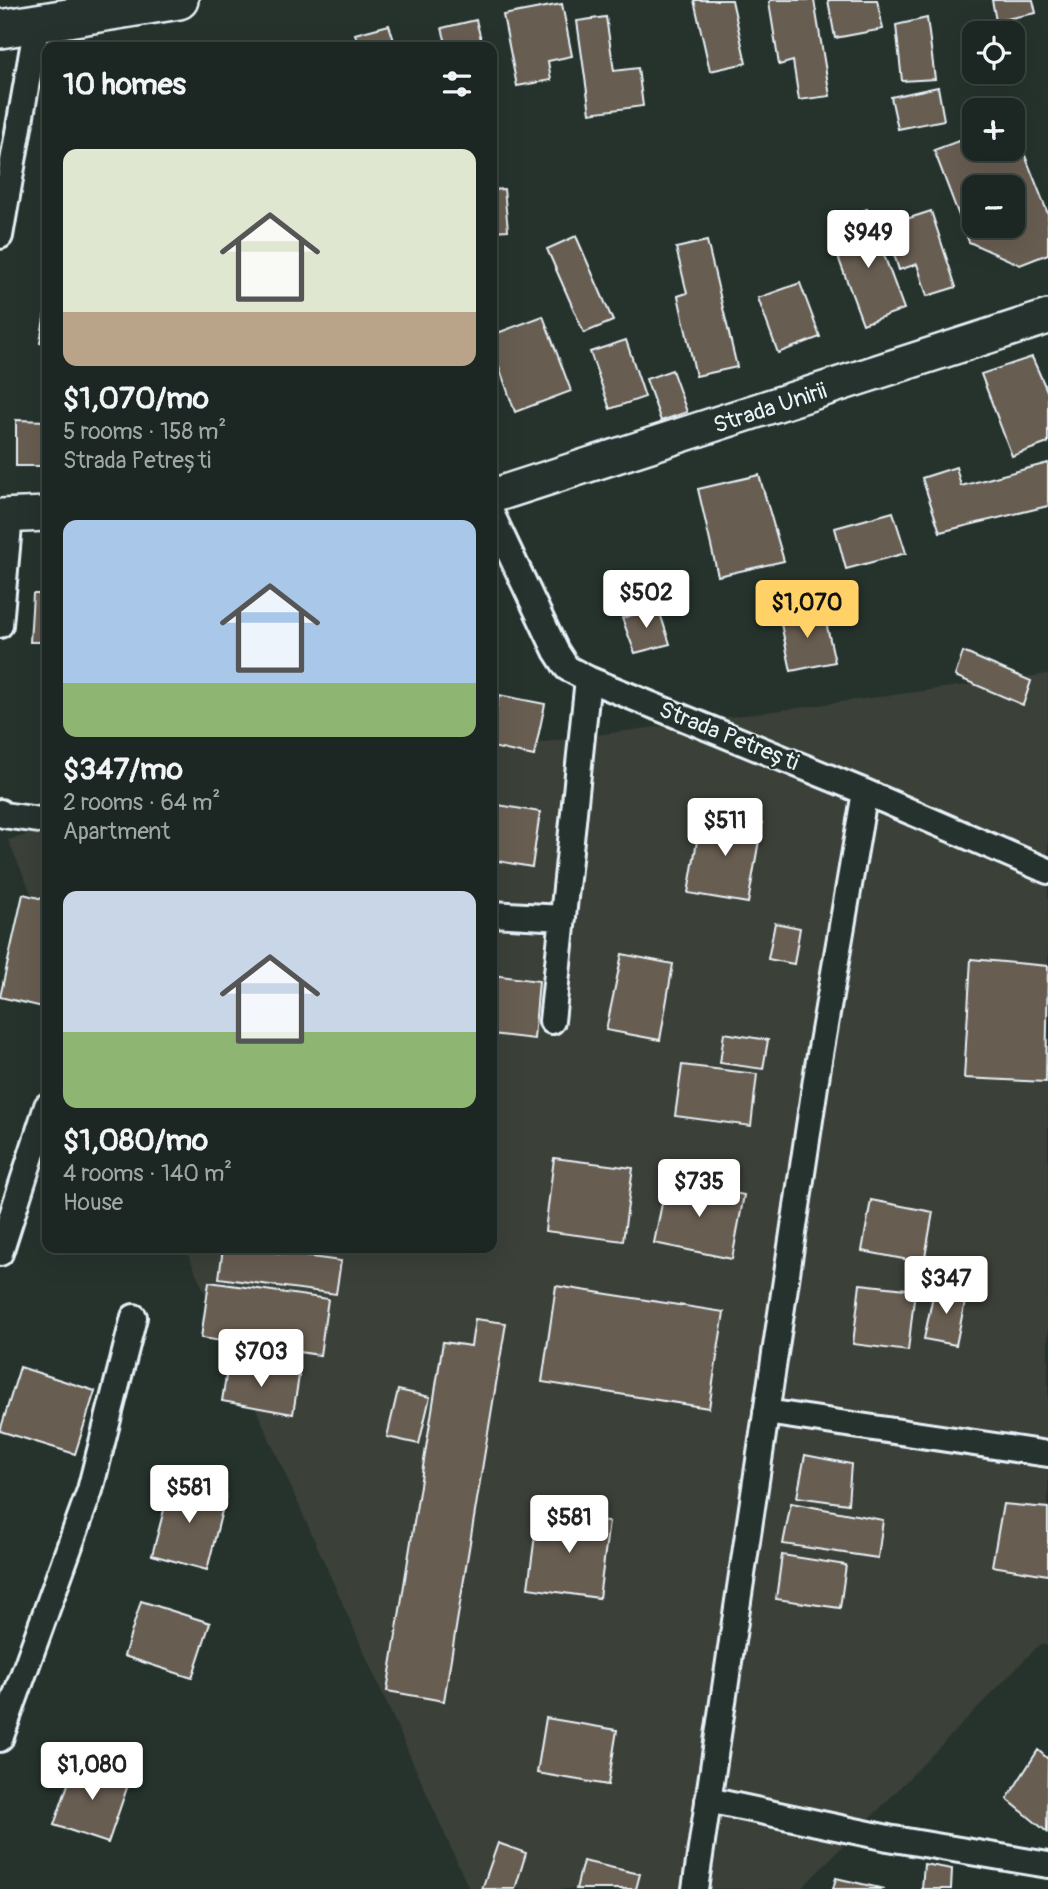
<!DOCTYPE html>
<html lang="en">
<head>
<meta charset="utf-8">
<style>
  body { margin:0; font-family:Pangolin,sans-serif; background:#29322f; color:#f1f3f6; height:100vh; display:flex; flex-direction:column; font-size:26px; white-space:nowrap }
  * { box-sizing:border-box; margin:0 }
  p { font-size:23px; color:#a0a5a5 }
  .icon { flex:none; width:38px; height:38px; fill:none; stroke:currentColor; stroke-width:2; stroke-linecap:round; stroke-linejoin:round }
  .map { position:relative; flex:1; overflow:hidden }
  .side { position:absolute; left:42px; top:42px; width:455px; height:1211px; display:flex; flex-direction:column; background:#1c2622; border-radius:14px; box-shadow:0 7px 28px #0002,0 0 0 2px #3a4340 }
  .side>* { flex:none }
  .tools { position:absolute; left:962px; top:21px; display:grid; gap:14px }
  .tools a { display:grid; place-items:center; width:63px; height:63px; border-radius:14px; background:#1c2622; box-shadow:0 7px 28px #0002,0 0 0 2px #3a4340; font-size:35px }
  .price { position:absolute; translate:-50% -60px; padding:0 16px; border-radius:7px; background:#fff; color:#222; font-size:23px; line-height:46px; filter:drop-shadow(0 2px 4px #0008) }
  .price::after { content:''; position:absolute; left:50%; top:42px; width:21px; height:16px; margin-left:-10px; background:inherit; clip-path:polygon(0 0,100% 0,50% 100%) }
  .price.selected { background:#ffd166; color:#111 }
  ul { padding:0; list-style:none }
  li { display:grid; align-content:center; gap:14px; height:371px; padding:0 21px }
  li span { display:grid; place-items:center; height:217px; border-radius:14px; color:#555 }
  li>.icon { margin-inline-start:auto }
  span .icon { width:126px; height:126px; fill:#fffc; stroke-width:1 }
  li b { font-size:30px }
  h2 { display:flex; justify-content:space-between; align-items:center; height:84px; padding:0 21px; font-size:30px }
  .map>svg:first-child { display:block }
  .built { fill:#3a4038 }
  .building { fill:#675d51; stroke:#e8f1f8; stroke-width:2; fill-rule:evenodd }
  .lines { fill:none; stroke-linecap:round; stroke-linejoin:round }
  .street-casing { stroke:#e8f1f8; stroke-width:30 }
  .secondary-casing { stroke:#e8f1f8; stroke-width:38 }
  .primary-casing { stroke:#e8f1f8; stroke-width:42 }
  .street { stroke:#26332d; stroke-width:24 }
  .secondary { stroke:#26332d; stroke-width:33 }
  .primary { stroke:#26332d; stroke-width:37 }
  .labels { text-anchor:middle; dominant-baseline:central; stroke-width:5; stroke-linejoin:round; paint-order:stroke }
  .street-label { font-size:23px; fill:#e8f1f8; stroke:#26332d }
</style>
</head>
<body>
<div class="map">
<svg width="1048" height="1889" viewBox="0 0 1048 1889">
  <rect width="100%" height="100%" fill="#26332d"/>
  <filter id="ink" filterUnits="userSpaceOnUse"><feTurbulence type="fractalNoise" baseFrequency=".0143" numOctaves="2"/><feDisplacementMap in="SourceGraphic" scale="14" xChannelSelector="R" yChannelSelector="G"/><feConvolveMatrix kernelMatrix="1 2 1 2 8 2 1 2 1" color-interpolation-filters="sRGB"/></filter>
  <g filter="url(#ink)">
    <path class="built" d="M 1048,674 L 1048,1646 L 1040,1644 L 801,1889 L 469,1889 L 185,1248 L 492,1248 L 492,749 Z
      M 47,829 L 47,930 L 8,840 Z"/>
    <path class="building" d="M 694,0 L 732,0 L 746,63 L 710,71 Z
      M 771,0 L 814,0 L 830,96 L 799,100 L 793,61 L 779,65 L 769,2 Z
      M 828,0 L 877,0 L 883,29 L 835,38 Z
      M 992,0 L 1033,0 L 1036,13 L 996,21 Z
      M 562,4 L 572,56 L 548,61 L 551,80 L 517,86 L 503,15 Z
      M 606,17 L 614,71 L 638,68 L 643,106 L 590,113 L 577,21 Z
      M 927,18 L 935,79 L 902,81 L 896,25 Z
      M 476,20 L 483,47 L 447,47 L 442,28 Z
      M 389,25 L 396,47 L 359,47 L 355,34 Z
      M 938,87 L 944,120 L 898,129 L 891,97 Z
      M 1013,125 L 1048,214 L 1048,254 L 1020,265 L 969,242 L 934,150 L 975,135 L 975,149 L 1013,149 ZM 975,187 L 1013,187 L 1013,226 L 975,226 Z
      M 504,189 L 508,230 L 492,231 L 492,190 Z
      M 867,209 L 904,309 L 863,324 L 837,254 L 851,249 L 840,220 Z
      M 931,211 L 956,287 L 927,296 L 917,264 L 899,270 L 885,226 Z
      M 576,236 L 613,321 L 584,333 L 547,249 Z
      M 707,241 L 737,367 L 696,376 L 678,296 L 687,293 L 676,248 Z
      M 800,283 L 820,337 L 778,353 L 758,298 Z
      M 46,306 L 47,306 L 47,344 L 40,343 Z
      M 543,316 L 571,391 L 515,412 L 492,347 L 492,335 Z
      M 626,340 L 645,397 L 610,409 L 590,352 Z
      M 1032,357 L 1048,393 L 1048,443 L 1012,456 L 981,374 Z
      M 672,370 L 687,412 L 661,421 L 646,379 Z
      M 16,420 L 47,421 L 47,466 L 16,466 Z
      M 1048,463 L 1048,506 L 940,532 L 922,478 L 956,467 L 961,486 Z
      M 759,475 L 784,561 L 718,576 L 698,489 Z
      M 893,512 L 906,553 L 846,569 L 835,528 Z
      M 33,594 L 47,594 L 47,642 L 30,642 Z
      M 658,607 L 670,644 L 635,653 L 622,618 Z
      M 823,609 L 835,662 L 791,671 L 780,619 Z
      M 963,652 L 1031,681 L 1023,705 L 955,676 Z
      M 499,695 L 545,704 L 534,756 L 492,747 L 492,727 Z
      M 492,804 L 540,812 L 532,867 L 492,860 Z
      M 702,812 L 762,823 L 748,903 L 688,893 Z
      M 23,894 L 47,900 L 47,1008 L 0,997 Z
      M 775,923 L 800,928 L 794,964 L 768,959 Z
      M 622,954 L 673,964 L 660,1040 L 606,1030 Z
      M 971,959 L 1048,966 L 1046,1082 L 964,1078 Z
      M 492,975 L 539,981 L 534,1039 L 492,1034 Z
      M 724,1033 L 768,1040 L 763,1069 L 720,1063 Z
      M 682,1065 L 757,1074 L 751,1126 L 675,1116 Z
      M 554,1158 L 633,1168 L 623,1241 L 545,1231 Z
      M 667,1179 L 744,1195 L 732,1259 L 654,1243 Z
      M 871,1200 L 933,1212 L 924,1263 L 862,1251 Z
      M 223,1248 L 245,1248 L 341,1261 L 336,1294 L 219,1278 Z
      M 209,1282 L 328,1299 L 320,1355 L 201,1338 Z
      M 860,1284 L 915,1290 L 908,1351 L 853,1344 Z
      M 556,1286 L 724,1312 L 709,1408 L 542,1382 Z
      M 935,1286 L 967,1292 L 956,1345 L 924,1339 Z
      M 475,1319 L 506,1323 L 444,1701 L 387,1691 L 443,1342 L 471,1346 Z
      M 228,1364 L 299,1376 L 293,1414 L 222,1401 Z
      M 20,1367 L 95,1391 L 75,1454 L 0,1431 Z
      M 398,1390 L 430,1397 L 419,1444 L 387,1437 Z
      M 805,1455 L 851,1464 L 848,1504 L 797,1497 Z
      M 172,1480 L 226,1495 L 207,1570 L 152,1555 Z
      M 791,1503 L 883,1520 L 878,1558 L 783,1544 Z
      M 1003,1504 L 1048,1508 L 1048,1575 L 992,1566 Z
      M 538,1513 L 609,1522 L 599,1598 L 528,1588 Z
      M 782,1555 L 846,1565 L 840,1608 L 776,1599 Z
      M 141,1601 L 210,1623 L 192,1678 L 124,1656 Z
      M 546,1718 L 617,1730 L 608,1785 L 537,1773 Z
      M 1038,1750 L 1048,1759 L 1047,1832 L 1007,1799 Z
      M 76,1761 L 130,1779 L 108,1843 L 54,1825 Z
      M 498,1843 L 526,1853 L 515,1889 L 482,1889 Z
      M 583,1861 L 640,1874 L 636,1889 L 576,1889 Z
      M 924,1864 L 952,1869 L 951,1889 L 922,1889 Z
      M 836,1878 L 884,1889 L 833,1889 Z"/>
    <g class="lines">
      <g class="street-casing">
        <path id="street" d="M 0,236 L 37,24
          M 492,515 L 556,651 L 567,668 L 588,679 L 865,792 L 1048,871
          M 0,625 L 10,515
          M 0,812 L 3,815 L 47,821
          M 492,914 L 563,918
          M 552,1021 L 588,679
          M 0,1253 L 47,1106
          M 766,1412 L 1048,1454
          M 0,1739 L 90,1490 L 134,1317
          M 708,1800 L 888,1838 L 1048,1865
          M 695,1889 L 818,1066 L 865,792"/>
      </g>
      <g class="secondary-casing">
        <path id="secondary" d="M 492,496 L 1048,317
          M 0,516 L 47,514"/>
      </g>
      <g class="primary-casing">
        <path id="primary" d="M 0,29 L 179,0"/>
      </g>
      <use href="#street" class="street"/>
      <use href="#secondary" class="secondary"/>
      <use href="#primary" class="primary"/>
    </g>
  </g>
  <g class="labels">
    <g class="street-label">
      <text transform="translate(770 408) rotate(-18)">Strada Unirii</text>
      <text transform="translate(729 736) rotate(22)">Strada Petrești</text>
    </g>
  </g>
</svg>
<div class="tools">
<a><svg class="icon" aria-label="locate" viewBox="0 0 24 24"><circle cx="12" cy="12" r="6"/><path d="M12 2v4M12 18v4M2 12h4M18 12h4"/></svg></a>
<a>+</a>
<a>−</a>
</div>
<b class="price" style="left:868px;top:270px">$949</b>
<b class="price" style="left:646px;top:630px">$502</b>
<b class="price selected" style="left:807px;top:640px">$1,070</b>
<b class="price" style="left:725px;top:858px">$511</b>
<b class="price" style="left:699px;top:1219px">$735</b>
<b class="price" style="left:946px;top:1316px">$347</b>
<b class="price" style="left:261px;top:1389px">$703</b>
<b class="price" style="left:189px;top:1525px">$581</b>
<b class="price" style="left:569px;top:1555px">$581</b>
<b class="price" style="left:92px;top:1802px">$1,080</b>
<section class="side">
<h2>10 homes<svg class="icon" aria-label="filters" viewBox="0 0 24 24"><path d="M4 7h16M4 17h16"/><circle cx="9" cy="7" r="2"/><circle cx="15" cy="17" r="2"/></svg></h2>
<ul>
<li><span style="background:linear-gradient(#dfe7d0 75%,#b9a48a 0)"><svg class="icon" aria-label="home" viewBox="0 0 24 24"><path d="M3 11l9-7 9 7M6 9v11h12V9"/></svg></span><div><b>$1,070/mo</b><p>5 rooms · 158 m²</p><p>Strada Petrești</p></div></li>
<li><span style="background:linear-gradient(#a9c7e8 75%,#8fb573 0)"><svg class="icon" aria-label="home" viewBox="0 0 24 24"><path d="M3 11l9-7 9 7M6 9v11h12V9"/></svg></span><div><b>$347/mo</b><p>2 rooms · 64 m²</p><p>Apartment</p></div></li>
<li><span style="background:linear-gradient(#c9d6e8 65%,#8fb573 0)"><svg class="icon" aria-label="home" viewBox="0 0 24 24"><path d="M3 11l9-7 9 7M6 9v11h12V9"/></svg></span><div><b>$1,080/mo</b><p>4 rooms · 140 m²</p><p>House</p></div></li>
</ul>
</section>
</div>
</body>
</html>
